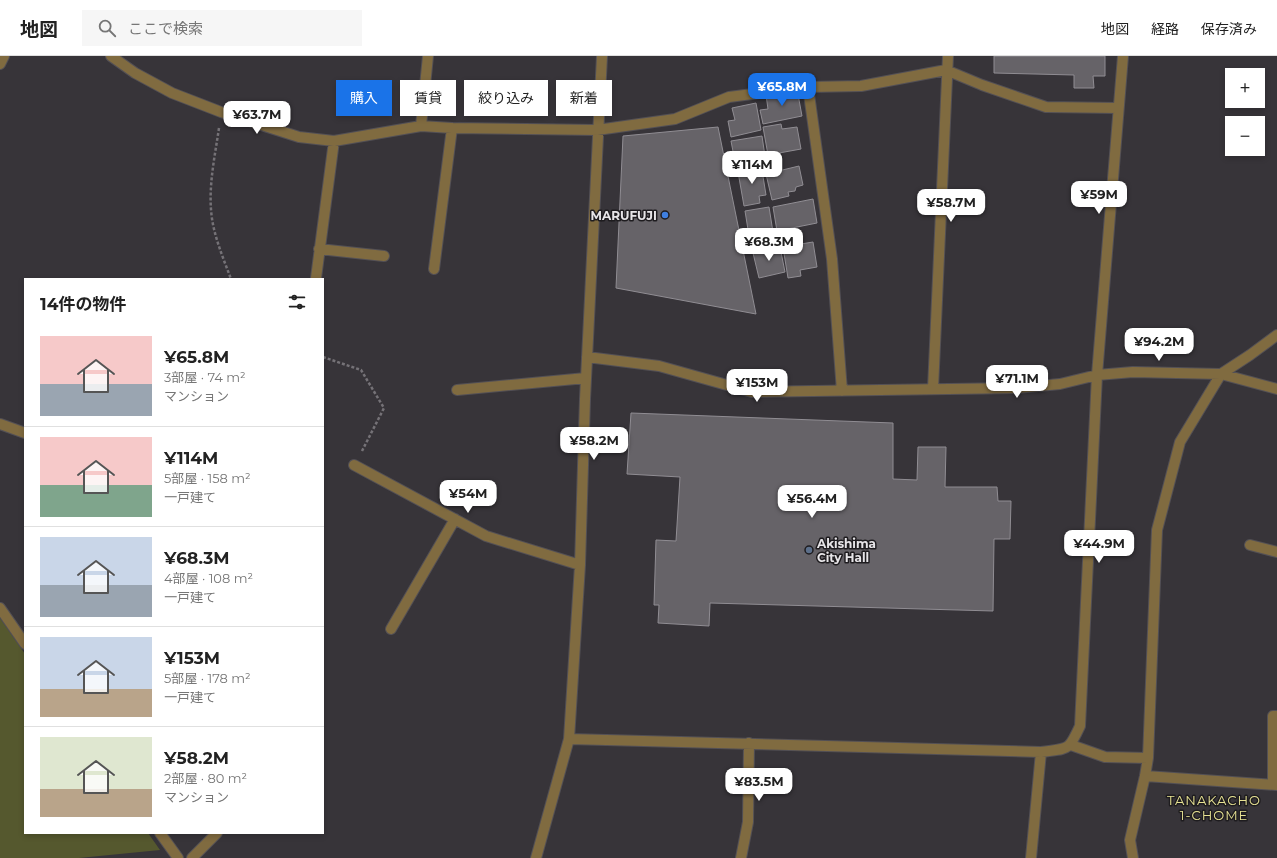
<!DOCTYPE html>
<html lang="ja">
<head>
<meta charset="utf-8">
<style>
  body { margin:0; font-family:Montserrat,"Noto Sans JP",sans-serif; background:#f6f6f6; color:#222; height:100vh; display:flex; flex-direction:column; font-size:15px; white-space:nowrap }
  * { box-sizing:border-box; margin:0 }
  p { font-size:13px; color:#767676 }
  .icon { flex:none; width:22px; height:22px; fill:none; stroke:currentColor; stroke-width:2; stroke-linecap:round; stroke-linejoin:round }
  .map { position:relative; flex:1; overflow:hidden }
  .sheet { position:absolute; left:24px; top:222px; width:300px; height:556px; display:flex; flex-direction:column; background:#fff; border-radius:0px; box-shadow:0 2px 6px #0003 }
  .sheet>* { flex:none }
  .banner { position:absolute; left:336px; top:24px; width:380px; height:36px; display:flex; gap:8px }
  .tools { position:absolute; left:1225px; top:12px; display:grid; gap:8px }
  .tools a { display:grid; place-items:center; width:40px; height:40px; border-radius:0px; background:#fff; box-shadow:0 2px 6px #0003; font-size:20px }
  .price { position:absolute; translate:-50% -34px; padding:0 9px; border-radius:8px; background:#fff; color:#222; font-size:13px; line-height:26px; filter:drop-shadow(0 1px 2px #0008) }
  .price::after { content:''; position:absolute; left:50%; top:24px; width:12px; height:9px; margin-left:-6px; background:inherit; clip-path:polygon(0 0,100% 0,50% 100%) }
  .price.active { background:#1a73e8; color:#fff }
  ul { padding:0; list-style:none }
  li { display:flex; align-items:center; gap:12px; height:100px; padding:0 16px }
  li+li { border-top:1px solid #e0e0e0 }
  li span { display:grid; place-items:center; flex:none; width:112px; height:80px; border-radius:0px; color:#555 }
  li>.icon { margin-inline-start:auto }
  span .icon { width:48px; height:48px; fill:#fffc; stroke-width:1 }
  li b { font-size:17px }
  h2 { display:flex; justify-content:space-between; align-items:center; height:48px; padding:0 16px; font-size:17px }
  .pill { padding:0 14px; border-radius:0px; background:#fff; box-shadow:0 2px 6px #0003; font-size:14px; line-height:36px }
  .pill.active { background:#1a73e8; color:#fff }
  header { display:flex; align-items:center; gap:24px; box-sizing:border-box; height:56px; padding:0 20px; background:#fff; border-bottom:1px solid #e0e0e0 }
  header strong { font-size:19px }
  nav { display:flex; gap:22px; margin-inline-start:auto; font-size:14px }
  .search { width:280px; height:36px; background:#f6f6f6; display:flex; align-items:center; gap:10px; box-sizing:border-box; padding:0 14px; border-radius:0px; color:#767676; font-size:15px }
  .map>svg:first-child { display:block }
  .green { fill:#55582e }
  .building { fill:#666368; stroke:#908d93 }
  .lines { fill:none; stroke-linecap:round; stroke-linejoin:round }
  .minor-casing { stroke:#535055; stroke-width:12 }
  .path { stroke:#757277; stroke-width:2.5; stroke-dasharray:3 2; stroke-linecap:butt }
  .minor { stroke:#806b40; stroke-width:10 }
  .shop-dot { fill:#3f7fe0; stroke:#1e1c1f; stroke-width:1.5 }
  .service-dot { fill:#5c6f8a; stroke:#1e1c1f; stroke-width:1.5 }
  .labels { text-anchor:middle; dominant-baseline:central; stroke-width:3; stroke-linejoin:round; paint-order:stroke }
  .poi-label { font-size:12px; font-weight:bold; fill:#e7e5e8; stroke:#1e1c1f; text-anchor:end }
  .neighbourhood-label { font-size:13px; letter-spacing:1px; fill:#e8e394; stroke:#1e1c1f }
</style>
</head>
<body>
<header>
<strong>地図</strong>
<div class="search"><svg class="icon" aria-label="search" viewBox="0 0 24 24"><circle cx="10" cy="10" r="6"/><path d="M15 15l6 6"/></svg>ここで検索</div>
<nav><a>地図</a><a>経路</a><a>保存済み</a></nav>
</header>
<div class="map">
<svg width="1277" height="802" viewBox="0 0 1277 802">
  <rect width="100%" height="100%" fill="#373439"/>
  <path class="green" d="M 0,562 L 25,598 L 25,777 L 148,777 L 160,794 L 79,802 L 0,802 Z"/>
  <path class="building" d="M 994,0 L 1105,0 L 1105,20 L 1093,20 L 1094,32 L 1074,32 L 1074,19 L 994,17 Z
    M 797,33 L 802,60 L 763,68 L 760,54 L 768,53 L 766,39 Z
    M 756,47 L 761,74 L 731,81 L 728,65 L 735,64 L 732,52 Z
    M 781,68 L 782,73 L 797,71 L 801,93 L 768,99 L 763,71 Z
    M 718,71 L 756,258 L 616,232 L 623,80 Z
    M 762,80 L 766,107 L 736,111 L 731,85 Z
    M 761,108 L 766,139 L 759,140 L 760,147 L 744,150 L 738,116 L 748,114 L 748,111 Z
    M 799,110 L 803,129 L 796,131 L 795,135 L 788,136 L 789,140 L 772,144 L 766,118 Z
    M 813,143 L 817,167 L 777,175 L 773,151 Z
    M 769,151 L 773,176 L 767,177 L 768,183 L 750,186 L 745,155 Z
    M 813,186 L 817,211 L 800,214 L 801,220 L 788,222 L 783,191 Z
    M 780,191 L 785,216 L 759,222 L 753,197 Z
    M 631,357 L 893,367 L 893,423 L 917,424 L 918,391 L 946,391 L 945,431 L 997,431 L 998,445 L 1011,445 L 1010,483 L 994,483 L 993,555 L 710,547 L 709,570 L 658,567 L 659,549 L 654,549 L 656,484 L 676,485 L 680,421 L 627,418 Z"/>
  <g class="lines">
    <g class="minor-casing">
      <path id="minor" d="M 111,0 L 135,17 L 172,37 L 221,56 L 299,81 L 334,85 L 421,70 L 452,72 L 597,74 L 675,63 L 729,41 L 808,31 L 861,30 L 946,14 L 982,29 L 1046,51 L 1118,52
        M 0,8 L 4,0
        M 808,31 L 832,203 L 842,335
        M 421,70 L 428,0
        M 319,193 L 384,200
        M 434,213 L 452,72
        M 316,222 L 334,85
        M 587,301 L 659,310 L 752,336 L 1016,332 L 1060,328 L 1097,319 L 1133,316 L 1221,318 L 1277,333
        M 933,333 L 948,0
        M 457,334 L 586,322
        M 0,368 L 25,377
        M 354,409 L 486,480 L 580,509
        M 1250,489 L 1277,496
        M 0,552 L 25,588
        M 391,573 L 455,463
        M 569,683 L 1041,696 C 1069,692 1068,696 1080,670 L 1097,319 L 1123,0
        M 1071,689 L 1105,701 L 1148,702
        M 1145,720 L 1277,729
        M 1273,728 L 1273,660 L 1277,660
        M 160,777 L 178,802
        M 192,802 L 217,777
        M 536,802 L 569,683 L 580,509 L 585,343 L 602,0
        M 741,802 L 748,766 L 749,687
        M 1031,802 L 1041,696
        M 1133,802 L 1130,784 L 1145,720 L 1148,702 L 1157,474 L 1180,386 L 1221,318 L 1250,299 L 1277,279"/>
    </g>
    <path class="path" d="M 219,72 C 214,106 206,140 214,173 C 218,190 225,207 231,223
      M 323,301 L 361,314 L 384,352 L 362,395"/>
    <use href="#minor" class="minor"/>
  </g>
  <circle class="shop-dot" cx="665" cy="159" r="4"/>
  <circle class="service-dot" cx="809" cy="494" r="4"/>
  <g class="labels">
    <g class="poi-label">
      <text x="657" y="159">MARUFUJI</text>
      <text x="817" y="487" text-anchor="start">Akishima<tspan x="817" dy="14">City Hall</tspan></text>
    </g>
    <g class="neighbourhood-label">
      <text x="1214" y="744">TANAKACHO<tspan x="1214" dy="15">1-CHOME</tspan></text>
    </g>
  </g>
</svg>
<div class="tools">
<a>+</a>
<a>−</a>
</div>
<b class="price active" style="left:782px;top:51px">¥65.8M</b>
<b class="price" style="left:257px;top:79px">¥63.7M</b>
<b class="price" style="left:752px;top:129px">¥114M</b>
<b class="price" style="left:1099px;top:159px">¥59M</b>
<b class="price" style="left:951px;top:167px">¥58.7M</b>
<b class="price" style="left:769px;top:206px">¥68.3M</b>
<b class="price" style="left:1159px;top:306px">¥94.2M</b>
<b class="price" style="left:1017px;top:343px">¥71.1M</b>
<b class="price" style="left:757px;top:347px">¥153M</b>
<b class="price" style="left:594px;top:405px">¥58.2M</b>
<b class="price" style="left:468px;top:458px">¥54M</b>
<b class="price" style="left:812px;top:463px">¥56.4M</b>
<b class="price" style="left:1099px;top:508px">¥44.9M</b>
<b class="price" style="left:759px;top:746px">¥83.5M</b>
<div class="banner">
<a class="pill active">購入</a>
<a class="pill">賃貸</a>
<a class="pill">絞り込み</a>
<a class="pill">新着</a>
</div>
<section class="sheet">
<h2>14件の物件<svg class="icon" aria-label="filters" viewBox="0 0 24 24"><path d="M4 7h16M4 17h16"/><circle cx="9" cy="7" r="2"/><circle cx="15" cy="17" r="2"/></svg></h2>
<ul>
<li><span style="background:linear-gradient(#f6c9c9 60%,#9aa5b1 0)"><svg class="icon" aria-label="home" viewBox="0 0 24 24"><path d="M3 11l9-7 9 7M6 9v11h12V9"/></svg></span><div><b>¥65.8M</b><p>3部屋 · 74 m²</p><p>マンション</p></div></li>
<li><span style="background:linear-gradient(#f6c9c9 60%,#7fa58c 0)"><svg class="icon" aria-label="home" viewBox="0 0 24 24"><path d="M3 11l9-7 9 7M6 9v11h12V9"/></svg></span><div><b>¥114M</b><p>5部屋 · 158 m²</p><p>一戸建て</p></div></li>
<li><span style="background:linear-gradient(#c9d6e8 60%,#9aa5b1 0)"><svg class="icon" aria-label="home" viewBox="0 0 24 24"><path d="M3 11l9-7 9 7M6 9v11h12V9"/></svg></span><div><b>¥68.3M</b><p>4部屋 · 108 m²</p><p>一戸建て</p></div></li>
<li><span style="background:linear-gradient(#c9d6e8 65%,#b9a48a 0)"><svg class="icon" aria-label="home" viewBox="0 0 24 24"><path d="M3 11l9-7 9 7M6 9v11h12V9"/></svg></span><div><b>¥153M</b><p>5部屋 · 178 m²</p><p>一戸建て</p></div></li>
<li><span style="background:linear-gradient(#dfe7d0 65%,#b9a48a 0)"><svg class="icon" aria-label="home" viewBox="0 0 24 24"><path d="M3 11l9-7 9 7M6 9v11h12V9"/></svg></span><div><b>¥58.2M</b><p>2部屋 · 80 m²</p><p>マンション</p></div></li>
</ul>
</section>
</div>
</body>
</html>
